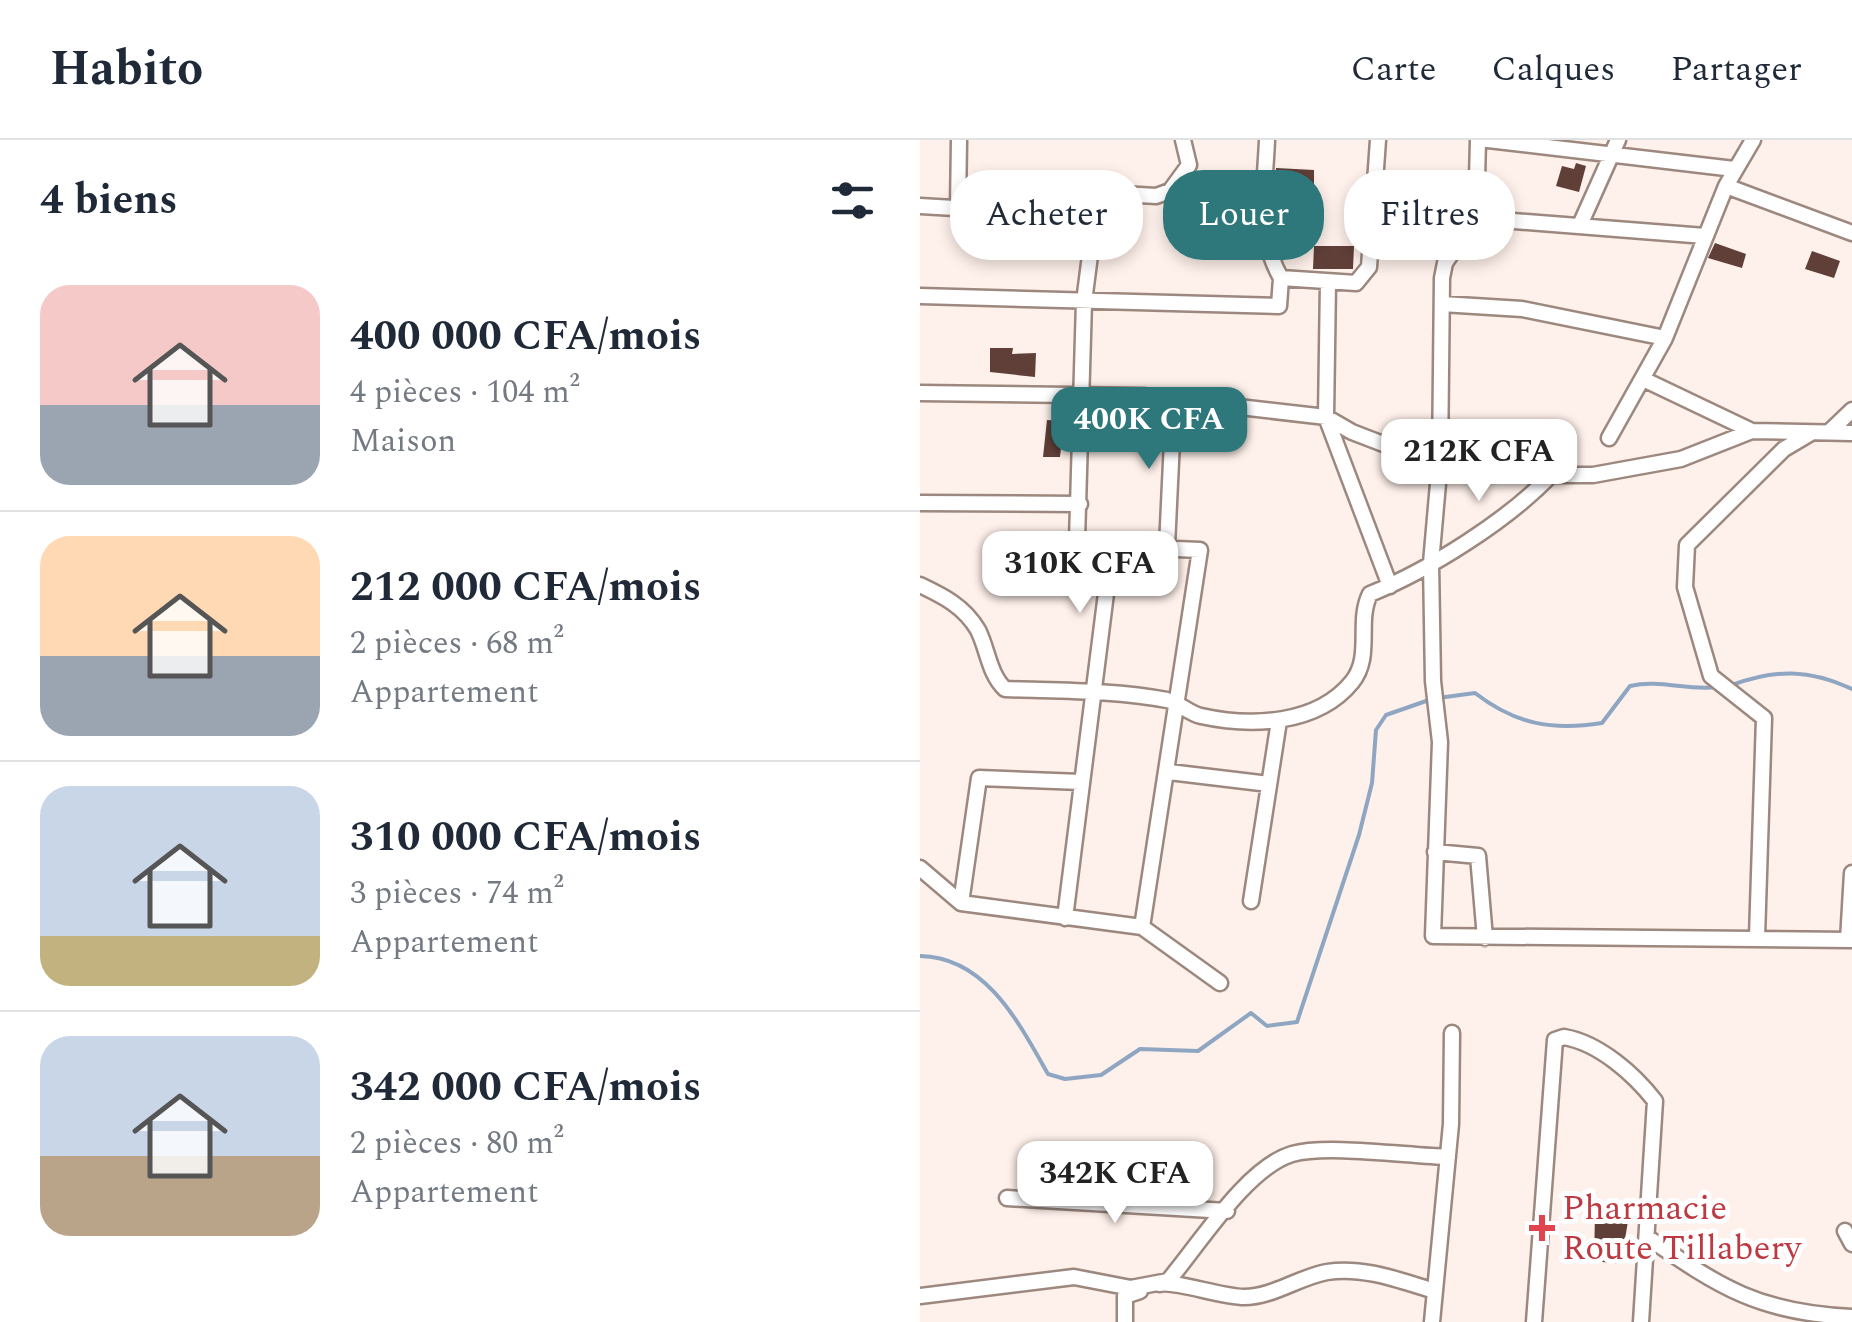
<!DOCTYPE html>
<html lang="fr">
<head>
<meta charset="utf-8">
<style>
  body { margin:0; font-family:Spectral,serif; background:#f2f2f3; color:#1f2937; height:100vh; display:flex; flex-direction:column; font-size:38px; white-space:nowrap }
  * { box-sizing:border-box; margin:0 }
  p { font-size:32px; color:#747a83 }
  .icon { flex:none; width:55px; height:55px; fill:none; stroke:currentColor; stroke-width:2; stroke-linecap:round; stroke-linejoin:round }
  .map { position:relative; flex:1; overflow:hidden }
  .details { display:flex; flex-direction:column; background:#fff; width:920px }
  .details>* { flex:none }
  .top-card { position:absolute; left:30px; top:30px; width:750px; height:90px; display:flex; gap:20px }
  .price { position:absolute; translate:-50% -85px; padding:0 22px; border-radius:20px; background:#fff; color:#222; font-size:32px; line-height:65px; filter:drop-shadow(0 2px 5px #0008) }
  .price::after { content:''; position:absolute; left:50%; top:60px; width:30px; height:22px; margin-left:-15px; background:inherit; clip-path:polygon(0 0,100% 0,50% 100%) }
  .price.selected { background:#2e787c; color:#fff }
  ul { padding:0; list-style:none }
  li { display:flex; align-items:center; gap:30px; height:250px; padding:0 40px }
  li+li { border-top:2px solid #e0e1e3 }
  li span { display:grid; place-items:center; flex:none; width:280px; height:200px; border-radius:30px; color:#555 }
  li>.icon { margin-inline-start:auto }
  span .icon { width:120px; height:120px; fill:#fffc; stroke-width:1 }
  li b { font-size:42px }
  h2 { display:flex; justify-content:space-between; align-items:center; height:120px; padding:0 40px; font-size:42px }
  .tag { padding:0 35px; border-radius:40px; background:#fff; box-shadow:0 5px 15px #0003; font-size:35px; line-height:90px }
  .tag.selected { background:#2e787c; color:#fff }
  header { display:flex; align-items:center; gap:60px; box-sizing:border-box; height:140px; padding:0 50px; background:#fff; border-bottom:2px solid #e0e1e3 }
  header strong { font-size:48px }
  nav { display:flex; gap:55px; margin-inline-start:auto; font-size:35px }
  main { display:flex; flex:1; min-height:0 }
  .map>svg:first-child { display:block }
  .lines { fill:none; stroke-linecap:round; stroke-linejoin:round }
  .stream { stroke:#8fa6c2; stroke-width:4 }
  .building { fill:#603f38 }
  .street-casing { stroke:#9c887e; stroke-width:19 }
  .street { stroke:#fff; stroke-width:14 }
  .health-dot { fill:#e0444e; stroke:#fff; stroke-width:4 }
  .labels { text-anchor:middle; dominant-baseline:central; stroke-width:10; stroke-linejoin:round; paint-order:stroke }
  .health-label { font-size:35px; fill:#be3a42; stroke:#fff; text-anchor:start }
</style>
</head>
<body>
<header>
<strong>Habito</strong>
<nav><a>Carte</a><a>Calques</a><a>Partager</a></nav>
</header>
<main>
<section class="details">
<h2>4 biens<svg class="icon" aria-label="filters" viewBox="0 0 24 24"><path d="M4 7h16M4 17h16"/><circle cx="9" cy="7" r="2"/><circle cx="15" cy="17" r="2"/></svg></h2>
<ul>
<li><span style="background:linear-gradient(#f6c9c9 60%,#9aa5b1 0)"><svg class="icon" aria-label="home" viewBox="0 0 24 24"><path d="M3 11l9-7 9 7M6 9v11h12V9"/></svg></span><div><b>400 000 CFA/mois</b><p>4 pièces · 104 m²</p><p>Maison</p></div></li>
<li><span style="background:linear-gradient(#ffd9b3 60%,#9aa5b1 0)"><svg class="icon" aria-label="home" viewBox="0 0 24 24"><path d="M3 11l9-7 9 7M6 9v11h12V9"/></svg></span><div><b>212 000 CFA/mois</b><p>2 pièces · 68 m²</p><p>Appartement</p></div></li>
<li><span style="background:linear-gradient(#c9d6e8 75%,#c2b280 0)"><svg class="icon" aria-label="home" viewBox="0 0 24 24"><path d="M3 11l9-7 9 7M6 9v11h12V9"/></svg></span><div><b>310 000 CFA/mois</b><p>3 pièces · 74 m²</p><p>Appartement</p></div></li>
<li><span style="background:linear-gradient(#c9d6e8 60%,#b9a48a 0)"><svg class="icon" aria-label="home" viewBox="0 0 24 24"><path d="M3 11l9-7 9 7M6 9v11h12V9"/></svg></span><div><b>342 000 CFA/mois</b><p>2 pièces · 80 m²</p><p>Appartement</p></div></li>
</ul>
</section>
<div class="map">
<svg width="932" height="1182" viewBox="0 0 932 1182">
  <rect width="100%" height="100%" fill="#fef0ea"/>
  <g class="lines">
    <path class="stream" d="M 812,545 C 856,529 889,529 932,549
      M 518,558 L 555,553 C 595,584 632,591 682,583 L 710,546 C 740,539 767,551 798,547
      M 0,816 C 66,817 99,883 128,934 L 145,939 L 181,935 L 220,909 L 278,911 L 331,873 L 347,886 L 377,882 L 439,695 L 452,643 L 456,590 L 466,575 L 509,560"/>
  </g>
  <path class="building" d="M 656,23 L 666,26 L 659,52 L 636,46 L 642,26 L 654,29 Z
    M 356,28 L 394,30 L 394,46 L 356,45 Z
    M 513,34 L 540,35 L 546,51 L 532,51 L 532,64 L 509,64 Z
    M 485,56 L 506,57 L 506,78 L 479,78 Z
    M 795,103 L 826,114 L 822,128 L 788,118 Z
    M 394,106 L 434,106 L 433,129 L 393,129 Z
    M 892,111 L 920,121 L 914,138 L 885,129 Z
    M 70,208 L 93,208 L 92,214 L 116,213 L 115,237 L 70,232 Z
    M 127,280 L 144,281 L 140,317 L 123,317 Z
    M 165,1022 L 190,1024 L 188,1050 L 165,1051 Z
    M 675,1073 L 692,1074 L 692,1081 L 708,1081 L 701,1124 L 674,1121 Z"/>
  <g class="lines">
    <g class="street-casing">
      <path id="street" d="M 347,0 C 345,48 336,95 361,138 L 436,143 L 449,127 L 458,0
        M 558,0 L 556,78 L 525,123 L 522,138 L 520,321 L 511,423 L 513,541 L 520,602 L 513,796 L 932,800
        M 568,0 L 814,29
        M 806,46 L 932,93
        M 178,53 L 164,162 L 157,400 L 161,405 L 280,410 L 222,787
        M 0,66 L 136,74 L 152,51 L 236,56 L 250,51 L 269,25 L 263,0
        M 38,68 L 39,0
        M 556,78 L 785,96
        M 660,85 L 698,0
        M 408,142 L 406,277 L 470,446
        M 0,156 L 359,166 L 361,138
        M 522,164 L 602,169 L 745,198
        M 723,239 L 832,291
        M 0,253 L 223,256 L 406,277 L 432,292 L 484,312 L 544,326 L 631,335 L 673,335 L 761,319 L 832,291 L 932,293
        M 909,292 L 932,270
        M 689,298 L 745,198 L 806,46 L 833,0
        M 0,363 L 160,364
        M 247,406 L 254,259
        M 0,445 C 23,456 44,466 58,490 C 68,510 69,534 85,549 C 139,551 194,550 247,560 C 260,563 268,573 281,576 C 331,587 397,585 432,542 C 453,516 436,482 450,454 C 509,430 587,381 631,335
        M 249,632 L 349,644
        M 515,712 L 558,716 L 565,798
        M 0,728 L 41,763 L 222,787 L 300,843
        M 331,761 L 359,581
        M 41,763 L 59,638 L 161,642
        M 145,778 L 192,406
        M 837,797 L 844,578 L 791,536 L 765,447 L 767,405 L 864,309 L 891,293
        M 928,800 L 932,733
        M 87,1058 L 307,1071
        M 925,1091 L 932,1104
        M 727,1097 C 801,1148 840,1173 932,1177
        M 240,1144 C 253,1140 302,1157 324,1157 C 353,1157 379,1137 407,1132 C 443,1126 481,1141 515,1151
        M 0,1156 L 154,1137 L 211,1148 L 248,1141 C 279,1105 326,1028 372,1014 C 407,1004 488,1016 528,1017
        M 205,1182 L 205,1156 L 220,1151
        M 512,1182 L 531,984 L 532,893
        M 614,1182 L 635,900 L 644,897 C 679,903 714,934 735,961 L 721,1182"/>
    </g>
    <use href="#street" class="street"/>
  </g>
  <path class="health-dot" d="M617 1073h10v10h10v10h-10v10h-10v-10h-10v-10h10z"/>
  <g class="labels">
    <g class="health-label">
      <text x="642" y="1068">Pharmacie<tspan x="642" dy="40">Route Tillabery</tspan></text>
    </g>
  </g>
</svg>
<b class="price selected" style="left:229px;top:332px">400K CFA</b>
<b class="price" style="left:559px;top:364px">212K CFA</b>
<b class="price" style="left:160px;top:476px">310K CFA</b>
<b class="price" style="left:195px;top:1086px">342K CFA</b>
<div class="top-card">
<a class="tag">Acheter</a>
<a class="tag selected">Louer</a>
<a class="tag">Filtres</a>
</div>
</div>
</main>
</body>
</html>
